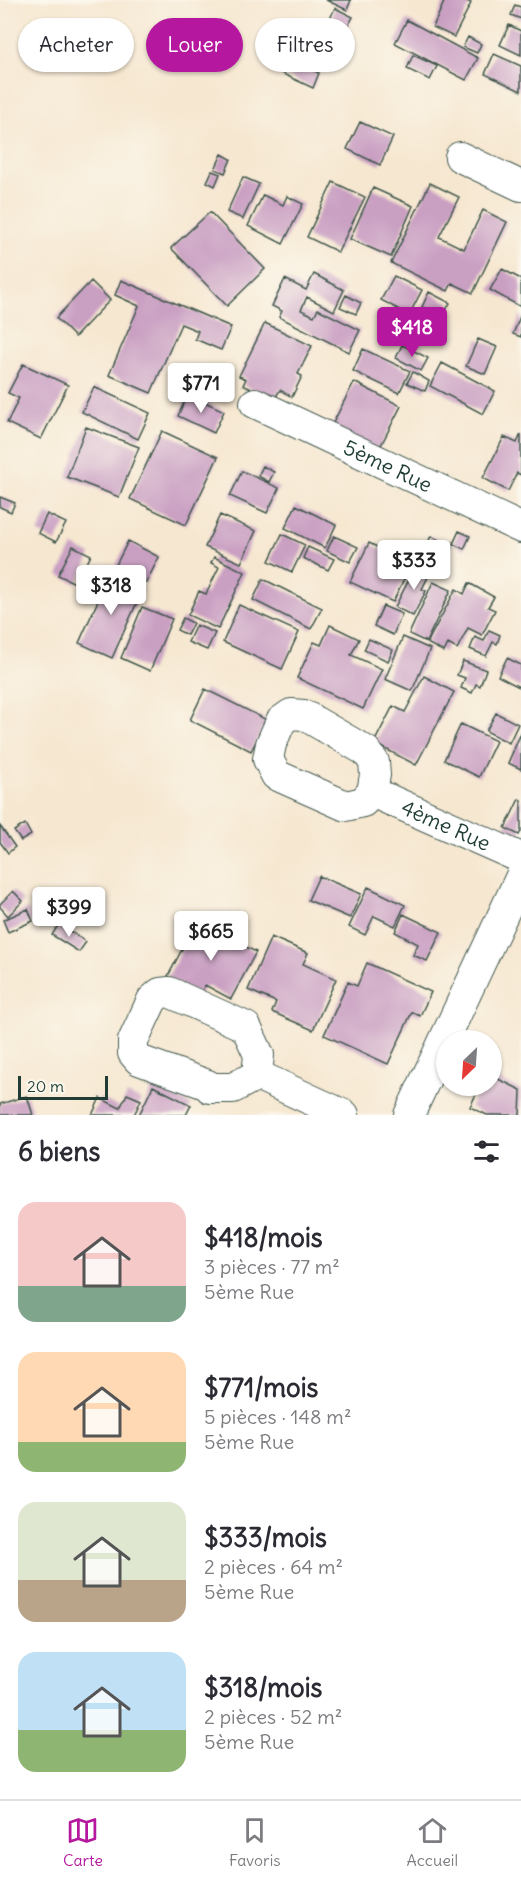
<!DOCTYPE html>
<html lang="fr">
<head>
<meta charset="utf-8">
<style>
  body { margin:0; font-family:Delius,sans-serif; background:#f7f7f7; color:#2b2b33; height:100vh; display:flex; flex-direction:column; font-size:22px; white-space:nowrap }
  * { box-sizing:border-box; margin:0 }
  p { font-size:20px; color:#7c7c81 }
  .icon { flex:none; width:33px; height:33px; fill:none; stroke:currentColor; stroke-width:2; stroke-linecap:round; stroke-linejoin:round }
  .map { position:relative; height:1115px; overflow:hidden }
  .sheet { display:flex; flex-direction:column; background:#fff; flex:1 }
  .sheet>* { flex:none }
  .top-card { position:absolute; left:18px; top:18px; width:486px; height:54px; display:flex; gap:12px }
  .needle { width:39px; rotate:205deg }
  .controls { position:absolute; left:436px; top:1030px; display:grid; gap:12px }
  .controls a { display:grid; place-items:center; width:66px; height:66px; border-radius:50%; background:#fff; box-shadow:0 2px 4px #0004; font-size:30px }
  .scale { position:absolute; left:18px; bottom:15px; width:90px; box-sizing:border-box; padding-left:6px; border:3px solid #1f3d34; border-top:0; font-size:16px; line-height:21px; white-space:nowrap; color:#1f3d34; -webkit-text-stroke:4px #fbf7ec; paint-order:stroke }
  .price { position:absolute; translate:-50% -51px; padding:0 14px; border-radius:6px; background:#fff; color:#222; font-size:20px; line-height:39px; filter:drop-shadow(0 2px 3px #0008) }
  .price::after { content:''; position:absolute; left:50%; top:36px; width:18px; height:14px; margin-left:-9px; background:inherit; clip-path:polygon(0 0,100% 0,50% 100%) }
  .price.active { background:#b5179e; color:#fff }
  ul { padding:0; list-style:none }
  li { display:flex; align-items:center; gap:18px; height:150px; padding:0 18px }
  li span { display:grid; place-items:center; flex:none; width:168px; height:120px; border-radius:18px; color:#555 }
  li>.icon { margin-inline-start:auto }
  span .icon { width:72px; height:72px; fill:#fffc; stroke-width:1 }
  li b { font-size:26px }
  h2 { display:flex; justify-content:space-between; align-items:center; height:72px; padding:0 18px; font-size:26px }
  .pill { padding:0 21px; border-radius:27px; background:#fff; box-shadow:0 2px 4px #0004; font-size:21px; line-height:54px }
  .pill.active { background:#b5179e; color:#fff }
  .dock { display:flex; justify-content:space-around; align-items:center; height:84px; border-top:2px solid #e1e1e2; background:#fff; font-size:16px; color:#7c7c81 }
  .dock a { display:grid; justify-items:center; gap:3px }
  .dock .active { color:#b5179e }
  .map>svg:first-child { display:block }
  .building { fill:#c99fc2 }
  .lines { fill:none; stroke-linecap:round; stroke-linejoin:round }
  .minor-casing { stroke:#3f564b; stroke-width:32 }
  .minor { stroke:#fff; stroke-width:30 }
  .labels { text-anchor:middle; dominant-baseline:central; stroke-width:4.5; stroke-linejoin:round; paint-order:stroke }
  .street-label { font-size:21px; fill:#1f3d34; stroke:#fbf7ec }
</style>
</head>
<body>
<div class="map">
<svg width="521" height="1115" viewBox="0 0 521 1115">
  <rect width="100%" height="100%" fill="#fbf7ec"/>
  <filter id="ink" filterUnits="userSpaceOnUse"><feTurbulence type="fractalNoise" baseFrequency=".0167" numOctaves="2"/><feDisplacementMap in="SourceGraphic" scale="12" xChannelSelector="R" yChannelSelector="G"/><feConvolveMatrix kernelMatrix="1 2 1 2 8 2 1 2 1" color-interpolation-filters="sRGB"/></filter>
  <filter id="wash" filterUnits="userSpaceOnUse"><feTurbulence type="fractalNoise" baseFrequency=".008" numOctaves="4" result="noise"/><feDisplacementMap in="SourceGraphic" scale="24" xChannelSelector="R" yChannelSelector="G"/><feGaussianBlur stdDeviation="1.35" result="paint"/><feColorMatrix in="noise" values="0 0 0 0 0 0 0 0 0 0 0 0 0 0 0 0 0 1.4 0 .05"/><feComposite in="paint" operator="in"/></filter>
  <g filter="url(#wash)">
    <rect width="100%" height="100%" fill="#f6e7d0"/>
    <g id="blocks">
      <path class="building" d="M 326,0 L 351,0 L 347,10 Z
        M 445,0 L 465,0 L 471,3 L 454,37 L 433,27 Z
        M 515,5 L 521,7 L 521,19 L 511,15 Z
        M 335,8 L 353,17 L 340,40 L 324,31 Z
        M 407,20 L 478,58 L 466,80 L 395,43 Z
        M 288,24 L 323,40 L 312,62 L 277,46 Z
        M 509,25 L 521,31 L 521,55 L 500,45 Z
        M 468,37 L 481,44 L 477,53 L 463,47 Z
        M 494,54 L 521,66 L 521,91 L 485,74 Z
        M 278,55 L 319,73 L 313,88 L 272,69 Z
        M 413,55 L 437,66 L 430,80 L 407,69 Z
        M 360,122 L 393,137 L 380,165 L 347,149 Z
        M 222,154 L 231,159 L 225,173 L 215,169 Z
        M 212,171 L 220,174 L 215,186 L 207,182 Z
        M 243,177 L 259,184 L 243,219 L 227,212 Z
        M 333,182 L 365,197 L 338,252 L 307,237 Z
        M 430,183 L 459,197 L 439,237 L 464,249 L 483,210 L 507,222 L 473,293 L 452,283 L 448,291 L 391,263 Z
        M 373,188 L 413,206 L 391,257 L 350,239 Z
        M 263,195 L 283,205 L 287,196 L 303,204 L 283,244 L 248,226 Z
        M 210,212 L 265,269 L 227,306 L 171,248 Z
        M 502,269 L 521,279 L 521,307 L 490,290 Z
        M 314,274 L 344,290 L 334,311 L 307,297 L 301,310 L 314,316 L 318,309 L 360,330 L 349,352 L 279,317 L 282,311 L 272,306 L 285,279 L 306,290 Z
        M 394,276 L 422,290 L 409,315 L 381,300 Z
        M 121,280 L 231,327 L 221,350 L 195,339 L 198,331 L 181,324 L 151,393 L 109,375 L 139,306 L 115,295 Z
        M 91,281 L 110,300 L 75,337 L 56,318 Z
        M 429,292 L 450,303 L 442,317 L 422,307 Z
        M 346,295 L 361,303 L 356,314 L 340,307 Z
        M 521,314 L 521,337 L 513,334 Z
        M 265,323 L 312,346 L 298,374 L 302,376 L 292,397 L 280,390 L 274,400 L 243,385 L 246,379 L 239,376 Z
        M 478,339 L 497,347 L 485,374 L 466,366 Z
        M 402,345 L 428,358 L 421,371 L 396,358 Z
        M 363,349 L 410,371 L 399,393 L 353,371 Z
        M 442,363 L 495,391 L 483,414 L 430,386 Z
        M 23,364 L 68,385 L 41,439 L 7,423 L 19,398 L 8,393 Z
        M 178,367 L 205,380 L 199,393 L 172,379 Z
        M 413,372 L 429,381 L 425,391 L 407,383 Z
        M 354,382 L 401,406 L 378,451 L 331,427 Z
        M 94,387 L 150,413 L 138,439 L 82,412 Z
        M 188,394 L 224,411 L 214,433 L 178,416 Z
        M 86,427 L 139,447 L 119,497 L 67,477 Z
        M 162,431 L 218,457 L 186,525 L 130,499 Z
        M 521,434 L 521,475 L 517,473 L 508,491 L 483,478 L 504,437 L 517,443 Z
        M 263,466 L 274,472 L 269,482 L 258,476 Z
        M 242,471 L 279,488 L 267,513 L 230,496 Z
        M 0,497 L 15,503 L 11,512 L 0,507 Z
        M 296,505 L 336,525 L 325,548 L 285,528 Z
        M 47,514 L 66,523 L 56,542 L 38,533 Z
        M 220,515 L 256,531 L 241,563 L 205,547 Z
        M 459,531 L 470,536 L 464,549 L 453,544 Z
        M 282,534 L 305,545 L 292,572 L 269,561 Z
        M 334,536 L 358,547 L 350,562 L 327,551 Z
        M 431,536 L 452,547 L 440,572 L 419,562 Z
        M 128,541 L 159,557 L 146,583 L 115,567 Z
        M 369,543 L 411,564 L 393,602 L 350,582 Z
        M 73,546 L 91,555 L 77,584 L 58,575 Z
        M 308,547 L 334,559 L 328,570 L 303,558 Z
        M 214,557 L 245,572 L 218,629 L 188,615 L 199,591 L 206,594 L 219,567 L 211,563 Z
        M 417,564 L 431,571 L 422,589 L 426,591 L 413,616 L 395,607 Z
        M 110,574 L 143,589 L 112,658 L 79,643 Z
        M 263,579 L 322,608 L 311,629 L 253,600 Z
        M 433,582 L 451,590 L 426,642 L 409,634 Z
        M 469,583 L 494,597 L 488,607 L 495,610 L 482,635 L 468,628 L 457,649 L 448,644 L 444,652 L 427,643 L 456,589 L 464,594 Z
        M 239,605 L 299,632 L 282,669 L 223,642 Z
        M 383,606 L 402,614 L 393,635 L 374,626 Z
        M 142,607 L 172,619 L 150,671 L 121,658 Z
        M 183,618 L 193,623 L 187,635 L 177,630 Z
        M 196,625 L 215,633 L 207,650 L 188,642 Z
        M 330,625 L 359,639 L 351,655 L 382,669 L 363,709 L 297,678 L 314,642 L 321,645 Z
        M 489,630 L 500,635 L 497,644 L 493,642 L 486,656 L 470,649 L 475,637 L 484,641 Z
        M 403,637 L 430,649 L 412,691 L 385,679 Z
        M 369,639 L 393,650 L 388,661 L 364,650 Z
        M 507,658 L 521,665 L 521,688 L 498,676 Z
        M 463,661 L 486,670 L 480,686 L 476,684 L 472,693 L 461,688 L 465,678 L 457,675 Z
        M 424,676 L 454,692 L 416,765 L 374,743 L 393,706 L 405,712 Z
        M 205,689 L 267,720 L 251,751 L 190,720 Z
        M 496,713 L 518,724 L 509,743 L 486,731 Z
        M 461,724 L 496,741 L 479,777 L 444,760 Z
        M 521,733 L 521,769 L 508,763 Z
        M 519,799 L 521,800 L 521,831 L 519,835 L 505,828 Z
        M 25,824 L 31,835 L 21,841 L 14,831 Z
        M 0,826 L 15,847 L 8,853 L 0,842 Z
        M 319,876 L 361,894 L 350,918 L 308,900 Z
        M 368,887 L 405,905 L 395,926 L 374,916 L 365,935 L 349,927 Z
        M 13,891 L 23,901 L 8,916 L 0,907 L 0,904 Z
        M 28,909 L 33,921 L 8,932 L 3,920 Z
        M 403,914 L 441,932 L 427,961 L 413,955 L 418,944 L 395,932 Z
        M 197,921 L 256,952 L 231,999 L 205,985 L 200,995 L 167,978 Z
        M 59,924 L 86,942 L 79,952 L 52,935 Z
        M 271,937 L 308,953 L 303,964 L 336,979 L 313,1030 L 272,1012 L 276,1002 L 248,990 Z
        M 367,963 L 431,992 L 420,1016 L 412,1012 L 388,1064 L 324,1035 L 348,982 L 357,986 Z
        M 492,1076 L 521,1090 L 520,1115 L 487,1115 L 470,1107 L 480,1086 L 492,1086 Z
        M 153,1086 L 191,1105 L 186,1115 L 139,1115 Z
        M 127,1094 L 141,1100 L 134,1115 L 92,1115 L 100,1098 L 120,1108 Z
        M 27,1096 L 33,1115 L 0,1115 L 0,1104 Z"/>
    </g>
  </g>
  <g filter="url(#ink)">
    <use href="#blocks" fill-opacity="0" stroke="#3f564b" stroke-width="1.5"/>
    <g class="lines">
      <g class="minor-casing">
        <g id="minor">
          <path d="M 460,157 L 521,186"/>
          <path id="s1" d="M 255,403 L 521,528"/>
          <path d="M 291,714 L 304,715 L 366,751 L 374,762 L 375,775 L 372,792 L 363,802 L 346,806 L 276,775 L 268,759 L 271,744 L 281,721 Z"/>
          <path id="s2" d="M 372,792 L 521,858"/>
          <path d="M 169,992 L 246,1027 L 259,1055 L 257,1075 L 233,1088 L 210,1088 L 208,1085 L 139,1060 L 133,1053 L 133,1041 L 152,1000 L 160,993 Z"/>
          <path d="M 257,1075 L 344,1115"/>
          <path d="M 409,1115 L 521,876"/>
        </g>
      </g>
      <use href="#minor" class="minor"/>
    </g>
  </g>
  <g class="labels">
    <g class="street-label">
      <text stroke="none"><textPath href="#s1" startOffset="147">5ème Rue</textPath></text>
      <text stroke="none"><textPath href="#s2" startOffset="81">4ème Rue</textPath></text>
    </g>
  </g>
</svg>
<div class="controls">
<a><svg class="needle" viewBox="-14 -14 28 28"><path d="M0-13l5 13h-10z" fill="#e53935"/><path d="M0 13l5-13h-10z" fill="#7c7c81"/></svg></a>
</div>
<div class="scale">20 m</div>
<b class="price active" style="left:412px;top:358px">$418</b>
<b class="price" style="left:201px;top:414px">$771</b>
<b class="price" style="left:414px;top:591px">$333</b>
<b class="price" style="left:111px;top:616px">$318</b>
<b class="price" style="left:69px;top:938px">$399</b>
<b class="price" style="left:211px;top:962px">$665</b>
<div class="top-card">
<a class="pill">Acheter</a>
<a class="pill active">Louer</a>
<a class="pill">Filtres</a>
</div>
</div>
<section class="sheet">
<h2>6 biens<svg class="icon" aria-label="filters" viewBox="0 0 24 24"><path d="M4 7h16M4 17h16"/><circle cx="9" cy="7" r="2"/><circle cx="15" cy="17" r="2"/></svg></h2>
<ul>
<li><span style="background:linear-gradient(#f6c9c9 70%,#7fa58c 0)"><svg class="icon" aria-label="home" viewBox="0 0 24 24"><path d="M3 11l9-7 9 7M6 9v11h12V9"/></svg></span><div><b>$418/mois</b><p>3 pièces · 77 m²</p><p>5ème Rue</p></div></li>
<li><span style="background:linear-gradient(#ffd9b3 75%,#8fb573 0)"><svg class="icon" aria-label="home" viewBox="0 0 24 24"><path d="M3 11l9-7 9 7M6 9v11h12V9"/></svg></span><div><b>$771/mois</b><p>5 pièces · 148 m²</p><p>5ème Rue</p></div></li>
<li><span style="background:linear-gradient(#dfe7d0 65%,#b9a48a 0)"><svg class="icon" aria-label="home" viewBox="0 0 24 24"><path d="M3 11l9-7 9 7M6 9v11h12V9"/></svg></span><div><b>$333/mois</b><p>2 pièces · 64 m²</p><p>5ème Rue</p></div></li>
<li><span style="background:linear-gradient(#bfe0f5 65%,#8fb573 0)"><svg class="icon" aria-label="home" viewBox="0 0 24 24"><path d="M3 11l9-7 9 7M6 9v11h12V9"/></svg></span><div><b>$318/mois</b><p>2 pièces · 52 m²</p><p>5ème Rue</p></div></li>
</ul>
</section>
<nav class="dock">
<a class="active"><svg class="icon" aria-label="map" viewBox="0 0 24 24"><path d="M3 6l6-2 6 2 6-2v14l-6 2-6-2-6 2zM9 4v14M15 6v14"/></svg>Carte</a>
<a><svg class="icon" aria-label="saved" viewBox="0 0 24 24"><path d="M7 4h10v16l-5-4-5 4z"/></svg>Favoris</a>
<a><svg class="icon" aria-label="home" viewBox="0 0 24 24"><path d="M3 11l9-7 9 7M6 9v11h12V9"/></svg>Accueil</a>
</nav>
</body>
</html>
